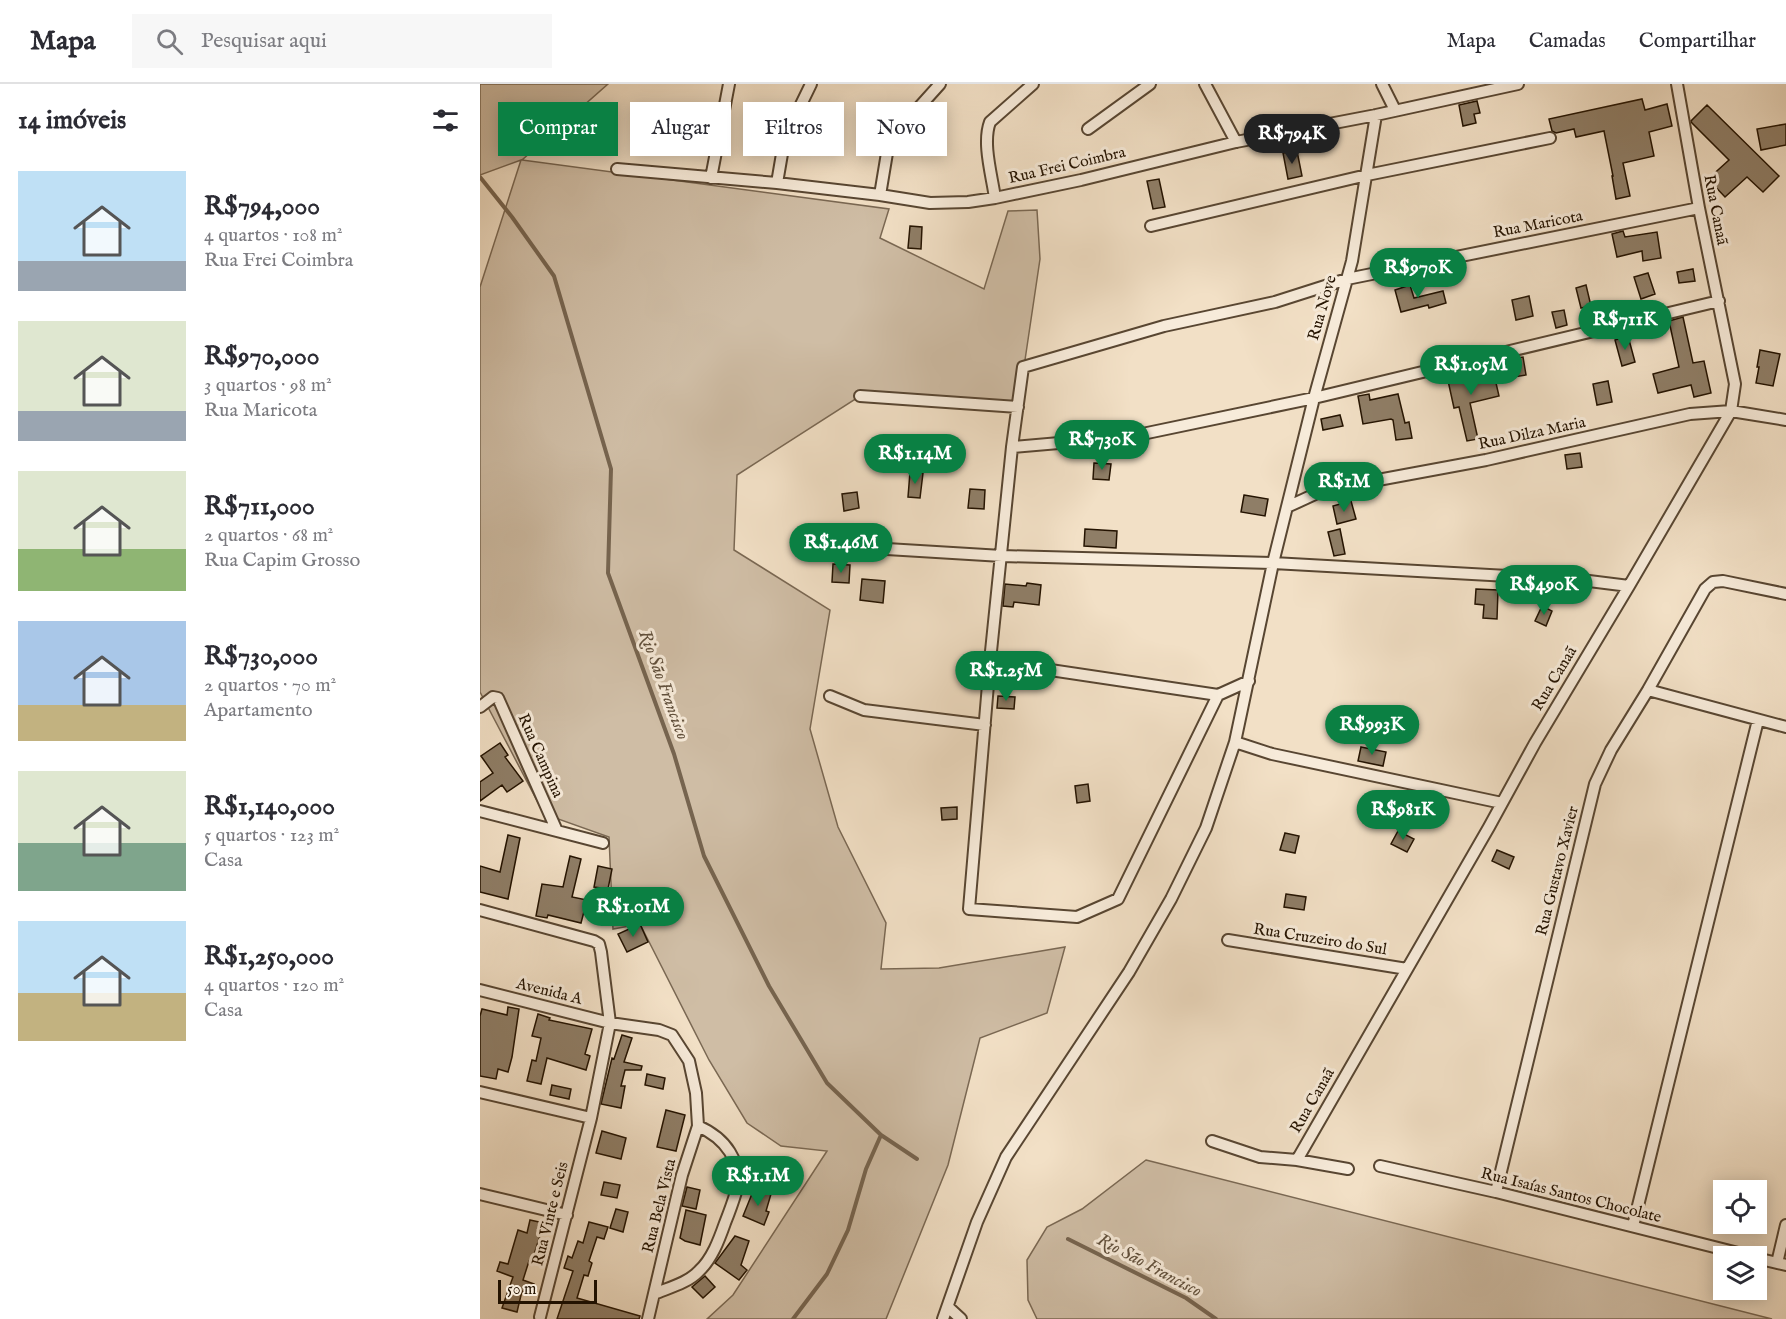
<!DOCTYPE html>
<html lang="pt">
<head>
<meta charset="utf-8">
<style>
  body { margin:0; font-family:"IM FELL English",serif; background:#f7f7f7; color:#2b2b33; height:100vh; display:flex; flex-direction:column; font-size:22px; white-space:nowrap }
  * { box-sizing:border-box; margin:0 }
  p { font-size:20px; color:#7c7c81 }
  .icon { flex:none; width:33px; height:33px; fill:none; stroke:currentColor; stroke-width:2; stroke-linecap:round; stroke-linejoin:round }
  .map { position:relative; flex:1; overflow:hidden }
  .side { display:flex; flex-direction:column; background:#fff; width:480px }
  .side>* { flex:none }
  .hud { position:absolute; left:18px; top:18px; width:570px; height:54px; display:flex; gap:12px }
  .fabs { position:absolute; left:1233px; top:1096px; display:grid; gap:12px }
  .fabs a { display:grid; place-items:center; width:54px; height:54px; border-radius:0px; background:#fff; box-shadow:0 3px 15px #0003; font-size:30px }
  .scale { position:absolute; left:18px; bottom:15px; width:99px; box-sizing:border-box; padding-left:6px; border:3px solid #241301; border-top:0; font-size:16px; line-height:21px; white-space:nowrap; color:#241301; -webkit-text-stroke:4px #f7ebda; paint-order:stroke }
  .price { position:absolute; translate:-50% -51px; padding:0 14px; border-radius:21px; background:#0b8043; color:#fff; font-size:20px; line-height:39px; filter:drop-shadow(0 2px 3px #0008) }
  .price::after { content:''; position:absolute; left:50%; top:36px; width:18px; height:14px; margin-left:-9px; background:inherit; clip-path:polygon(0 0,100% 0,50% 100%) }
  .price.active { background:#222; color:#fff }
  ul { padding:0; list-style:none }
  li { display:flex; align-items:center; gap:18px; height:150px; padding:0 18px }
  li span { display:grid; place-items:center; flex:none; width:168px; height:120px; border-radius:0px; color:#555 }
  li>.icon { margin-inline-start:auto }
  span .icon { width:72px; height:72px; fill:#fffc; stroke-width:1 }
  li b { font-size:26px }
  h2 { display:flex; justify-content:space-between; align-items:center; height:72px; padding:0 18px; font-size:26px }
  .chip { padding:0 21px; border-radius:0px; background:#fff; box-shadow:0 3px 15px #0003; font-size:21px; line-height:54px }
  .chip.active { background:#0b8043; color:#fff }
  header { display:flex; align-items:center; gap:36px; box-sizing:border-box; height:84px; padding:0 30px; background:#fff; border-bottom:2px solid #e1e1e2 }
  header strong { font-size:28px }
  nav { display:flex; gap:33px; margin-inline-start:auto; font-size:21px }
  .search { width:420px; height:54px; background:#f7f7f7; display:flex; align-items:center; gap:15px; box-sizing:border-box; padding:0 21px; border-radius:0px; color:#7c7c81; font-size:22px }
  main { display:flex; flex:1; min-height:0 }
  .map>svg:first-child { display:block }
  .green { fill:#cfbda5; stroke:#7a6853; stroke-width:1.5 }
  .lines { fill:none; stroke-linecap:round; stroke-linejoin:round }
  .stream { stroke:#76644f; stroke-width:4 }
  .building { fill:#8f7e67; stroke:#241301; stroke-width:1.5 }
  .minor-casing { stroke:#584632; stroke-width:14 }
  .minor { stroke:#f7ebda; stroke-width:10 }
  .labels { text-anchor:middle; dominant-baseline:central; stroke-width:6; stroke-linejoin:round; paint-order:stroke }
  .street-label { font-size:16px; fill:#241301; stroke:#f7ebda }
  .water-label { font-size:18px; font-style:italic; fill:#61503c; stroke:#f7ebda }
</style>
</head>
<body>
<header>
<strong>Mapa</strong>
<div class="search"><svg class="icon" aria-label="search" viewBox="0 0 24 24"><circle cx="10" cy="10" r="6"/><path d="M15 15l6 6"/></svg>Pesquisar aqui</div>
<nav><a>Mapa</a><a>Camadas</a><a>Compartilhar</a></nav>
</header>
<main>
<section class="side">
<h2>14 imóveis<svg class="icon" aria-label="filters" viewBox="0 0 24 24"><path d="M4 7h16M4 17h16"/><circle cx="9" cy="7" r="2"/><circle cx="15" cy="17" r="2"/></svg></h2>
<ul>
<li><span style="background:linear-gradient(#bfe0f5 75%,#9aa5b1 0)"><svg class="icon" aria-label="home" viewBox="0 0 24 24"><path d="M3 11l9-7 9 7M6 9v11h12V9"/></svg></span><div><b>R$794,000</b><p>4 quartos · 108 m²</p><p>Rua Frei Coimbra</p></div></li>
<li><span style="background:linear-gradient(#dfe7d0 75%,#9aa5b1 0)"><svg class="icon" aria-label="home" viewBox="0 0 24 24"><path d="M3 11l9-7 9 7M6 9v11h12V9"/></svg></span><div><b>R$970,000</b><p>3 quartos · 98 m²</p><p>Rua Maricota</p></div></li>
<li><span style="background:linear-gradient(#dfe7d0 65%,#8fb573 0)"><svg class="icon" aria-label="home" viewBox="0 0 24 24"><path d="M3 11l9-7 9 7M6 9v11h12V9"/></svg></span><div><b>R$711,000</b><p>2 quartos · 68 m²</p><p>Rua Capim Grosso</p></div></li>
<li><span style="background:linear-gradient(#a9c7e8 70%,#c2b280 0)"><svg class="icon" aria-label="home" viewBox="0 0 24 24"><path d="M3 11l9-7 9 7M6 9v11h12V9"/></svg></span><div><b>R$730,000</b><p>2 quartos · 70 m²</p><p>Apartamento</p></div></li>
<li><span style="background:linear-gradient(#dfe7d0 60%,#7fa58c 0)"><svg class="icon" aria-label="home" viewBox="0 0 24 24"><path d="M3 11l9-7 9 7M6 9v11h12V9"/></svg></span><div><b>R$1,140,000</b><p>5 quartos · 123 m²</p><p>Casa</p></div></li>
<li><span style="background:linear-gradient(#bfe0f5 60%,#c2b280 0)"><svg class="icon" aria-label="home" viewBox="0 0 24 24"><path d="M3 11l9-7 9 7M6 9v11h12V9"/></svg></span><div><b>R$1,250,000</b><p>4 quartos · 120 m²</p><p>Casa</p></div></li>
</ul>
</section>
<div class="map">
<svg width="1306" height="1235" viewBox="0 0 1306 1235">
  <rect width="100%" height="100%" fill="#f2e0c6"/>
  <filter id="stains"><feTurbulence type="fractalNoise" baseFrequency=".00333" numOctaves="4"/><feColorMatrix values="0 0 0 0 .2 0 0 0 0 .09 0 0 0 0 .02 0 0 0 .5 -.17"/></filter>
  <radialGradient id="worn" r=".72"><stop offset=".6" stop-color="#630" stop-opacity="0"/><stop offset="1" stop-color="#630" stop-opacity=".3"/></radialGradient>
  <path class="green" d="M 0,0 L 128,0 L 42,76 L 409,125 L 400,154 L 504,205 L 528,127 L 557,126 L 560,175 L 538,323 L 380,312 L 257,391 L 254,466 L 350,526 L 330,645 L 358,743 L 406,839 L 401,885 L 459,884 L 585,863 L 567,929 L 500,954 L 468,1081 L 406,1235 L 227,1235 L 253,1211 L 347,1067 L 301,1062 L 267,1039 L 229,976 L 160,840 L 133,845 L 129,753 L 64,730 L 0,608 L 0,203 L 41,76 L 0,91 Z
    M 666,1076 L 1292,1235 L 557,1235 L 548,1216 L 547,1176 L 567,1143 L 602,1125 Z"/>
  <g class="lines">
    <path class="stream" d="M 0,93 L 32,133 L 74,192 L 131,385 L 128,489 L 194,670 L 224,772 L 289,902 L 347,999 L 401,1051 L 437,1075
      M 588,1155 L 706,1214 L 736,1235
      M 313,1235 L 347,1190 L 368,1146 L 386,1085 L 401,1051"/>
  </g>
  <path class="building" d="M 1162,15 L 1165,26 L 1187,20 L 1192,42 L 1169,48 L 1174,72 L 1143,79 L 1150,112 L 1136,115 L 1132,92 L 1133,92 L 1124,47 L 1096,53 L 1094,45 L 1076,49 L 1072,47 L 1069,35 Z
    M 997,17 L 1000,29 L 994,30 L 996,39 L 983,42 L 979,21 Z
    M 1227,21 L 1299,92 L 1283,108 L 1267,93 L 1245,113 L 1228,95 L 1249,76 L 1212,39 L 1211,37 Z
    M 1306,40 L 1306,61 L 1281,66 L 1277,45 Z
    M 846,50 L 849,63 L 835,66 L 832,53 Z
    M 817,67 L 822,92 L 808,95 L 803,69 Z
    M 679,95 L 685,123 L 673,125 L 667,97 Z
    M 430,142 L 442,143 L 441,165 L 428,164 Z
    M 1143,147 L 1145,153 L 1177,148 L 1181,174 L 1163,177 L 1162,167 L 1137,173 L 1132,150 Z
    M 1213,185 L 1215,197 L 1199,199 L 1197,188 Z
    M 1168,189 L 1175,210 L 1161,215 L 1154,193 Z
    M 930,201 L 934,214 L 963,207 L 966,219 L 949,224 L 948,221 L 921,228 L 915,206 Z
    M 1106,201 L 1111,222 L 1101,224 L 1096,204 Z
    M 1049,212 L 1053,232 L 1036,236 L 1032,216 Z
    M 1084,226 L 1087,241 L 1076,244 L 1072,228 Z
    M 1203,233 L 1213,279 L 1224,277 L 1231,309 L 1214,313 L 1211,301 L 1178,309 L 1173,290 L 1199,283 L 1189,237 Z
    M 1148,252 L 1155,278 L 1142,282 L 1135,256 Z
    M 1280,266 L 1300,270 L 1293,302 L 1276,299 L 1279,283 L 1277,283 Z
    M 1043,273 L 1046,291 L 1034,293 L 1030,275 Z
    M 1013,286 L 1019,312 L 990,319 L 998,355 L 987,357 L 979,323 L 974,324 L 967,292 L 982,289 L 983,292 Z
    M 1128,297 L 1132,318 L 1117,321 L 1113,300 Z
    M 889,310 L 890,316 L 918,310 L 925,339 L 929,338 L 932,354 L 916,356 L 913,336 L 911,335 L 883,340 L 878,312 Z
    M 860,331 L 863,342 L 843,346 L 841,335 Z
    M 1100,369 L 1102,383 L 1087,385 L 1085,371 Z
    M 614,379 L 631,380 L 629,396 L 613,395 Z
    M 430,388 L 443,389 L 440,414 L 428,413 Z
    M 490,405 L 505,406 L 504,425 L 488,424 Z
    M 377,408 L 379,424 L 364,427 L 362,410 Z
    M 764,411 L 788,415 L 785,432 L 761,428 Z
    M 871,417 L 876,435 L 857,440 L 853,422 Z
    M 605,445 L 637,447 L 636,464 L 604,462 Z
    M 860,445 L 865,470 L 854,472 L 848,448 Z
    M 353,480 L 370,481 L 369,499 L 352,498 Z
    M 382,495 L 405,497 L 403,519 L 380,516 Z
    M 547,499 L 561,501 L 559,521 L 534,518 L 533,523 L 523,522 L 525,500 L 546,502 Z
    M 996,505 L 1018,506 L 1017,535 L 1003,534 L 1004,521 L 995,520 Z
    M 1062,522 L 1072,527 L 1066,542 L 1055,537 Z
    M 518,612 L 535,613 L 534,625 L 517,624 Z
    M 20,659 L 28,671 L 25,673 L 43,697 L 27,708 L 22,701 L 0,717 L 0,698 L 13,689 L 1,672 Z
    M 881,663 L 906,668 L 903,682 L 878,677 Z
    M 608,700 L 610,717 L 597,719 L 595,702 Z
    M 477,723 L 477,735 L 462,736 L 461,724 Z
    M 918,747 L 934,755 L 927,768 L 911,760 Z
    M 805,749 L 819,752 L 815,769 L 800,766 Z
    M 28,751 L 40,754 L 28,815 L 0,808 L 0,782 L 20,788 Z
    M 1017,766 L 1034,773 L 1029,785 L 1012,777 Z
    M 90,772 L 101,775 L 92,813 L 107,816 L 101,839 L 68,831 L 67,834 L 56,832 L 62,800 L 83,803 Z
    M 118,782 L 132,785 L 128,805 L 114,803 Z
    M 806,810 L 826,813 L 824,826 L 804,823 Z
    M 160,840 L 168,858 L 147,868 L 138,850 Z
    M 28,923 L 39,925 L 32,973 L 28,988 L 18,985 L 16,995 L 0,992 L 0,932 L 2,925 L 27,931 Z
    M 58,930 L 70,934 L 69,936 L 112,945 L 105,970 L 110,972 L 106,986 L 67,974 L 61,1000 L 47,997 L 52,976 L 56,977 L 61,954 L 52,952 Z
    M 142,951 L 152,954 L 144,978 L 162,982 L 161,986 L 145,986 L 141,1002 L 145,1002 L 141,1024 L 121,1020 L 132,974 L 134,975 Z
    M 167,990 L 185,994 L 183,1005 L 165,1001 Z
    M 72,1001 L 91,1005 L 89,1015 L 70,1011 Z
    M 186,1026 L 205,1031 L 196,1067 L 177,1063 Z
    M 122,1047 L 146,1054 L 141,1075 L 116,1069 Z
    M 124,1098 L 140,1101 L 137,1114 L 121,1111 Z
    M 207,1103 L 220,1106 L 216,1125 L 202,1122 Z
    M 274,1105 L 291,1110 L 286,1127 L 289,1128 L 284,1141 L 263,1132 Z
    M 136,1125 L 148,1128 L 143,1148 L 130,1144 Z
    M 206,1126 L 226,1131 L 220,1161 L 205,1157 L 200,1154 Z
    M 50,1136 L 64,1139 L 52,1177 L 49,1177 L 43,1196 L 54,1200 L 50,1210 L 42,1207 L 37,1228 L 22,1224 L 33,1193 L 17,1187 L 20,1178 L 28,1180 L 38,1146 L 47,1149 Z
    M 109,1138 L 128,1143 L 124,1155 L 117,1153 L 109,1177 L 112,1179 L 108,1192 L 104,1191 L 97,1214 L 160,1232 L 159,1235 L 77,1235 L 93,1187 L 84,1184 L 88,1172 L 92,1174 L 98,1157 L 103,1159 Z
    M 255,1152 L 269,1157 L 261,1181 L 267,1186 L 259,1196 L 235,1179 Z
    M 225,1192 L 235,1203 L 223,1214 L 212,1203 Z"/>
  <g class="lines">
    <g class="minor-casing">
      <path id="minor" d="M 725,0 L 756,58
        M 902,0 L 915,26
        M 608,45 L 670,0
        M 137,85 L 297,99 L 400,111 L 450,119 L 488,118 L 515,114 L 601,96 L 756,58 L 896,31 L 1038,0
        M 231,94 L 249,0
        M 297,99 L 303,64 L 314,35 L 331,0
        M 400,111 L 408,63 L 424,40 L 460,0
        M 515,114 C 512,92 502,59 510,38 L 553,0
        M 671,142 L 887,91 L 1070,54
        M 380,312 L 538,323
        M 532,363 L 648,353 L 834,314 L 1239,217
        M 807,423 L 844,406 L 1006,376 L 1210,330 L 1251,327 L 1306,336
        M 341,461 L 522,472 L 793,479 L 1101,496 L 1149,502
        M 510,577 L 738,611
        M 769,597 L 738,611 L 638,815 L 597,833 L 489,825 L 510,577 L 532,363 L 543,283 L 684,242 L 795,218 L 867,195 L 1219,124
        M 1168,606 L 1306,643
        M 350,612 L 384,626 L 505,641
        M 0,623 L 13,613 L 18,614 L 77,747
        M 755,658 L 792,670 L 1022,719
        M 0,727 L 123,759
        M 0,826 L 114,857 L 119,860 L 121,868 L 130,939 L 111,1034 L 60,1233
        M 748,856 L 927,885
        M 0,906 L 130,939 L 179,946 L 192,951 L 209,977 L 216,1009 L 218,1042 L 202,1091 L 168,1235
        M 0,1008 L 111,1034
        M 732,1057 L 780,1073 L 817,1076 L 868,1085
        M 817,1076 L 1009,743 L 1055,659 L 1149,502 L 1251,327 L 1255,300 L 1219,124 L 1197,0
        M 900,1082 L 1016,1108 L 1274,1173
        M 1016,1108 L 1115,700 L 1131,666 L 1168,606 L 1225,505 L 1233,498 L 1243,497 L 1306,510
        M 0,1110 L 87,1131
        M 1153,1142 L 1278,636
        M 1276,1174 L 1306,1181
        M 1297,1179 L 1306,1141
        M 174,1210 C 188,1204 208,1199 219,1187 C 232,1175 239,1156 245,1139 C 249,1129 253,1118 256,1108 C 263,1077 245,1054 218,1042
        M 468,1223 L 481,1235
        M 463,1235 L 497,1138 L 526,1073 L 649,888 L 691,815 L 726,744 L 755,658 L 793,479 L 834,314 L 872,177 L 896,31"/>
    </g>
    <use href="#minor" class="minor"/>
  </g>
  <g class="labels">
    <g class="street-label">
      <text transform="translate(587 82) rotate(-13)">Rua Frei Coimbra</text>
      <text transform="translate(1235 126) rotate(79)">Rua Canaã</text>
      <text transform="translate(1058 141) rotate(-11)">Rua Maricota</text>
      <text transform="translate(843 224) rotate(-74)">Rua Nove</text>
      <text transform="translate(1052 350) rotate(-12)">Rua Dilza Maria</text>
      <text transform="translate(1075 595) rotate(-59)">Rua Canaã</text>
      <text transform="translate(60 672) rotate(66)">Rua Campina</text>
      <text transform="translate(1078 787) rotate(-76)">Rua Gustavo Xavier</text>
      <text transform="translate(840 856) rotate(9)">Rua Cruzeiro do Sul</text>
      <text transform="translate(69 908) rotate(14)">Avenida A</text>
      <text transform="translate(833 1017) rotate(-60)">Rua Canaã</text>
      <text transform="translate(1091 1112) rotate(14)">Rua Isaías Santos Chocolate</text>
      <text transform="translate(180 1122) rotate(-76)">Rua Bela Vista</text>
      <text transform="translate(71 1130) rotate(-76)">Rua Vinte e Seis</text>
    </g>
    <g class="water-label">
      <text transform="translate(183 601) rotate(70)">Rio São Francisco</text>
      <text transform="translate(669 1182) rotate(28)">Rio São Francisco</text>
    </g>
  </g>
  <rect width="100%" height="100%" filter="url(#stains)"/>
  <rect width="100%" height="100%" fill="url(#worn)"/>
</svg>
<div class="fabs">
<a><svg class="icon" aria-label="locate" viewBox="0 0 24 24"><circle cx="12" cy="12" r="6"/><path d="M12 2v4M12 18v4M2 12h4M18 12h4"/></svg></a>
<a><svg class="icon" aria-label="layers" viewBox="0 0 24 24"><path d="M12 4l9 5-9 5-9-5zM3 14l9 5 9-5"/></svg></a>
</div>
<div class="scale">50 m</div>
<b class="price active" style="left:812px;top:81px">R$794K</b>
<b class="price" style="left:938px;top:215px">R$970K</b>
<b class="price" style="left:1145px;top:267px">R$711K</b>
<b class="price" style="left:991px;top:312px">R$1.05M</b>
<b class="price" style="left:622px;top:387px">R$730K</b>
<b class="price" style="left:435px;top:401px">R$1.14M</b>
<b class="price" style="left:864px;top:429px">R$1M</b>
<b class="price" style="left:361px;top:490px">R$1.46M</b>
<b class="price" style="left:1064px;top:532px">R$490K</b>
<b class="price" style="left:526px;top:618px">R$1.25M</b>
<b class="price" style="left:892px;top:672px">R$993K</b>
<b class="price" style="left:923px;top:757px">R$981K</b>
<b class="price" style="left:153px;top:854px">R$1.01M</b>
<b class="price" style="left:278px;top:1123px">R$1.1M</b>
<div class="hud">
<a class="chip active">Comprar</a>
<a class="chip">Alugar</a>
<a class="chip">Filtros</a>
<a class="chip">Novo</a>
</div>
</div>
</main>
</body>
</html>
